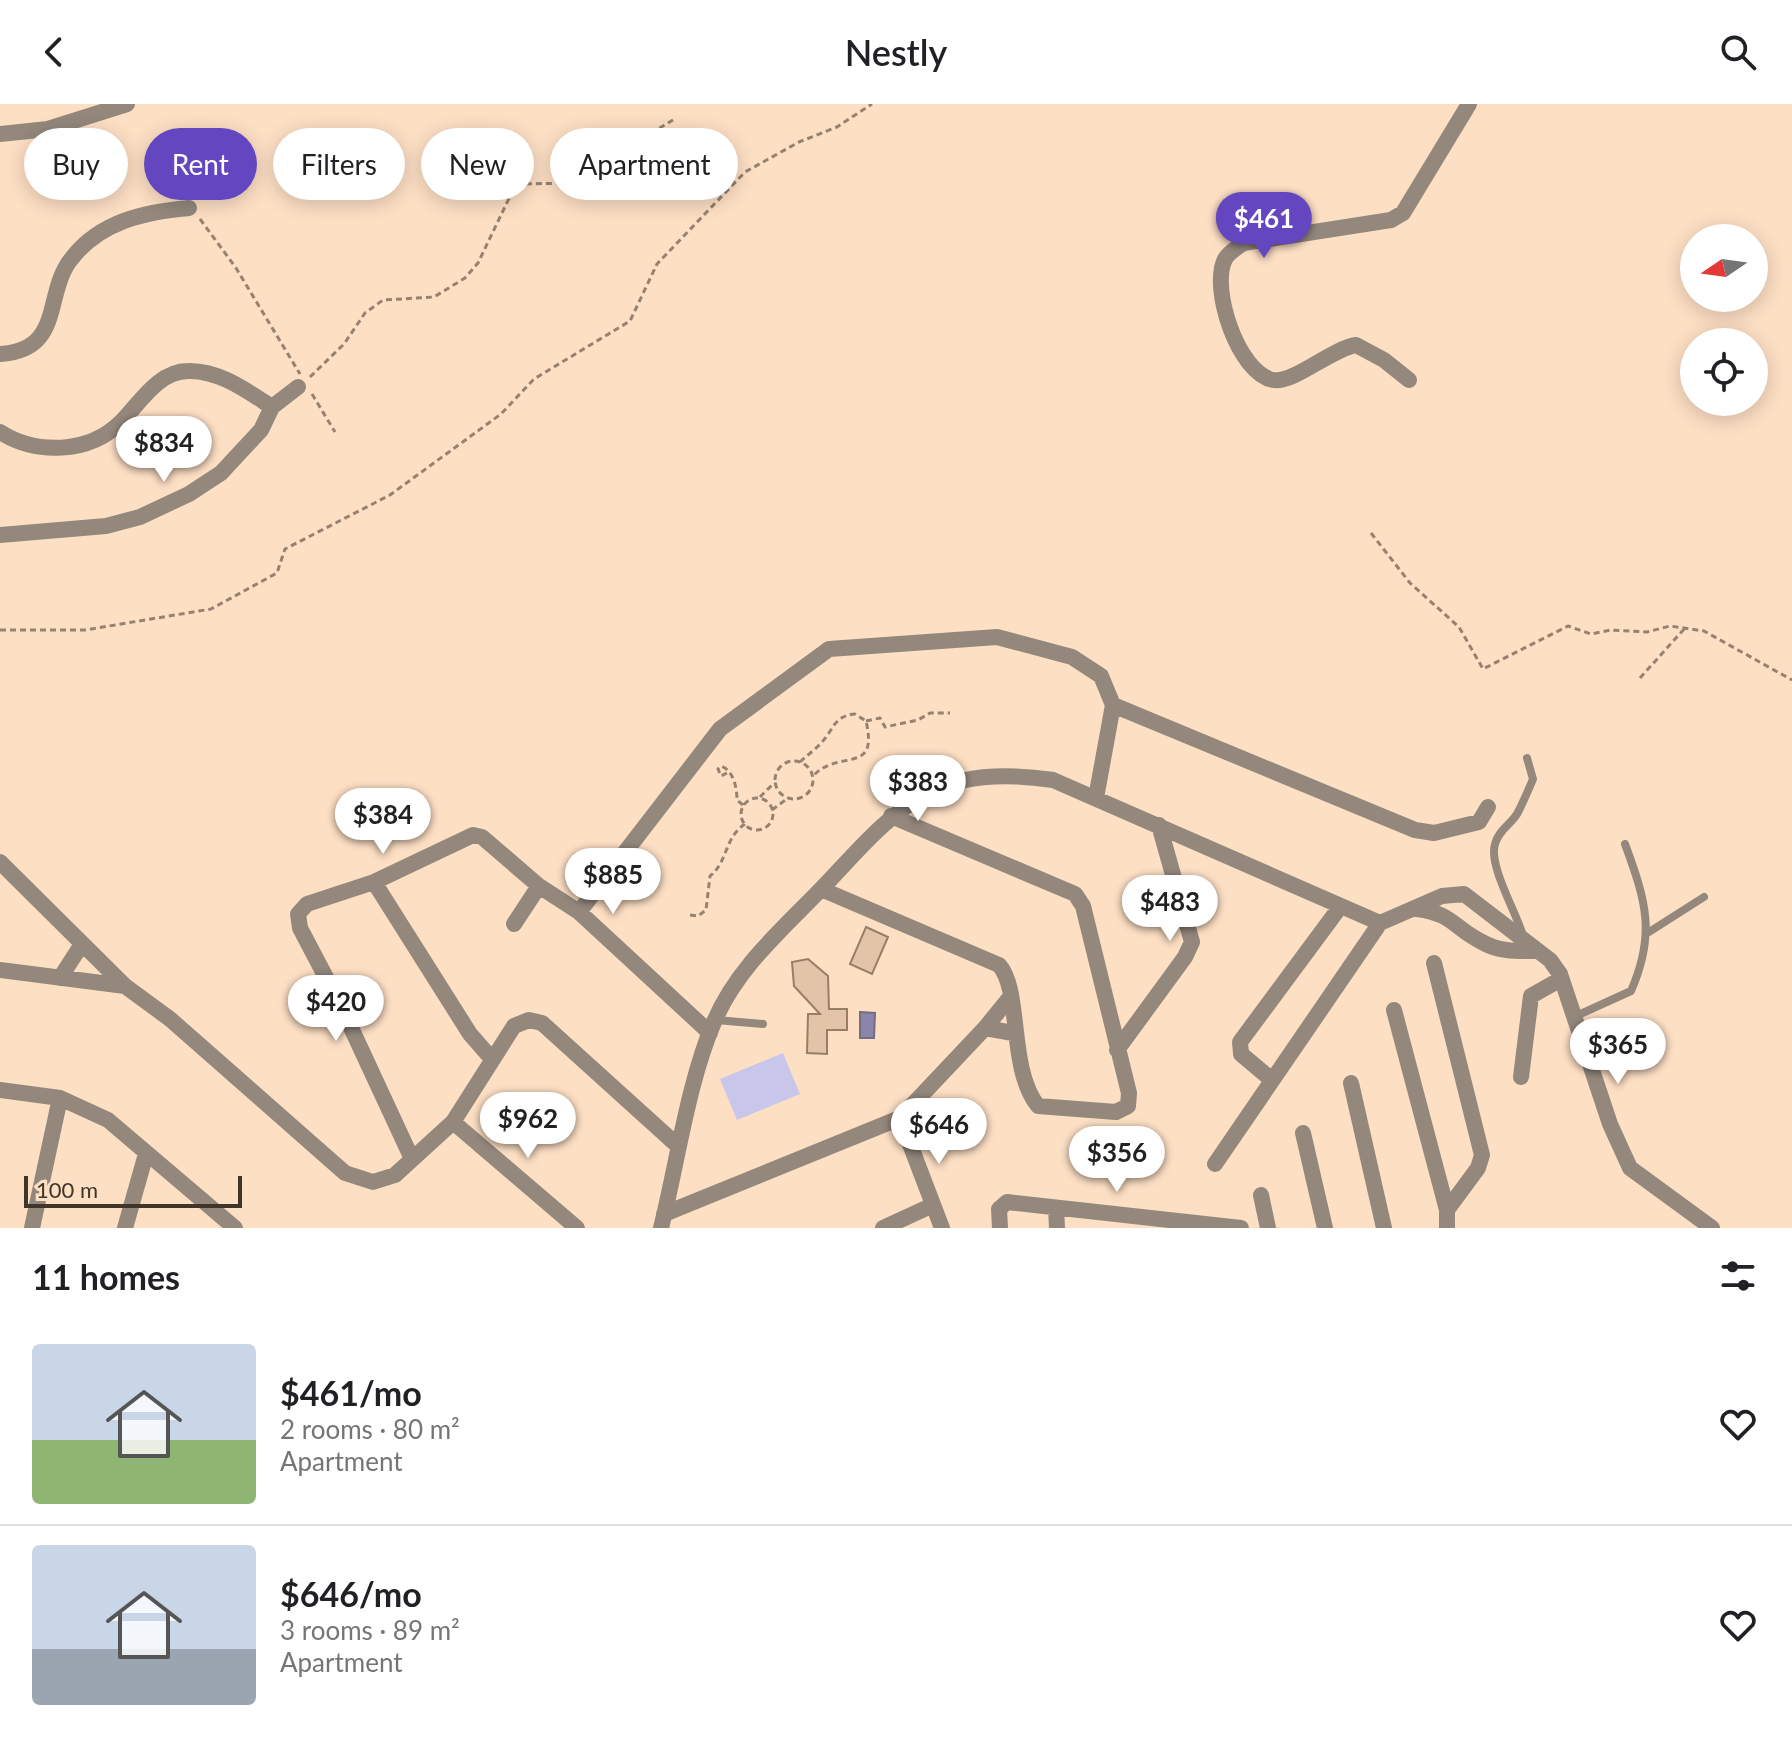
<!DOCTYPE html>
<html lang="en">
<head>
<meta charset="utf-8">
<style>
  body { margin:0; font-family:Lato,sans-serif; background:#f6f6f6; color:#202124; height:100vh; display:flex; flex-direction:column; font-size:30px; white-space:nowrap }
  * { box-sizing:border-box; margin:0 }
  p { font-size:26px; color:#757577 }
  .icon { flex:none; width:44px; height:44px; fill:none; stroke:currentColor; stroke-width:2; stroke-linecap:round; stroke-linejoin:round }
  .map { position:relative; height:1124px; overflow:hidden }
  .side { display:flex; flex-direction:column; background:#fff; flex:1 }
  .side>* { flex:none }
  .guide { position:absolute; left:24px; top:24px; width:800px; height:72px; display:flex; gap:16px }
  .needle { width:52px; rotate:257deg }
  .buttons { position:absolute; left:1680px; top:120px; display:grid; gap:16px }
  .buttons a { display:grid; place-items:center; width:88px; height:88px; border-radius:50%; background:#fff; box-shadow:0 4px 20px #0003; font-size:40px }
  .scale { position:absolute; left:24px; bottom:20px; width:218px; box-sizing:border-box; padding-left:8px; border:4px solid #40352a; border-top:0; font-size:22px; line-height:28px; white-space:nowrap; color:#40352a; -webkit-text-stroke:6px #fddfc4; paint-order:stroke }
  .price { position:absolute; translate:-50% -68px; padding:0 18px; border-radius:28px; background:#fff; color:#222; font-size:26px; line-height:52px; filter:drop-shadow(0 2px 4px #0008) }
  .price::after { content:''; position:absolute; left:50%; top:48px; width:24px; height:18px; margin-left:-12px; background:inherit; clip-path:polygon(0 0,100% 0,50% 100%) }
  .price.current { background:#6447c0; color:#fff }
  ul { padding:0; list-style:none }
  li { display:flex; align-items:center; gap:24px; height:200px; padding:0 32px }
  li+li { border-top:2px solid #e0e0e0 }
  li span { display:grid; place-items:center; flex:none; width:224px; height:160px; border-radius:8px; color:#555 }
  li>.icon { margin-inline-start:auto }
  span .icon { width:96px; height:96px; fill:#fffc; stroke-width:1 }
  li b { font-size:34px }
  h2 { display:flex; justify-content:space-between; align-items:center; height:96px; padding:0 32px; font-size:34px }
  .pill { padding:0 28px; border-radius:36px; background:#fff; box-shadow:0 4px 20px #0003; font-size:28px; line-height:72px }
  .pill.current { background:#6447c0; color:#fff }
  header { display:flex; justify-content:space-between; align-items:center; height:104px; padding:0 32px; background:#fff; font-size:36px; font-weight:600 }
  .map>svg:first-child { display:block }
  .green { fill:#c9c6eb }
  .water { fill:#8986a9; stroke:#736e83; stroke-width:2 }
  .building { fill:#e4c4a8; stroke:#987e65; stroke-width:2 }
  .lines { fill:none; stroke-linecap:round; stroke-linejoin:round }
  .path { stroke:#968270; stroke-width:3; stroke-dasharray:6 4; stroke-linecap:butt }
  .lane { stroke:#94887d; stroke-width:8 }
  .street { stroke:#94887d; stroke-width:16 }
</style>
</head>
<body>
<header><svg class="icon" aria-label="back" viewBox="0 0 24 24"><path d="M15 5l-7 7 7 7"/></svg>Nestly<svg class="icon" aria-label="search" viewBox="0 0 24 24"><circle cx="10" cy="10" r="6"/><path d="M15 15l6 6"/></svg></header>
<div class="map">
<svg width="1792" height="1124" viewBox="0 0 1792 1124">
  <rect width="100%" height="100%" fill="#fddfc4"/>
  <path class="green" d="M 783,949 L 800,990 L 737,1016 L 720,975 Z"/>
  <path class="water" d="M 860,908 L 875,909 L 874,934 L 860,934 Z"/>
  <path class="building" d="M 866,823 L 888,833 L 872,870 L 850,860 Z
    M 808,855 L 828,872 L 829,905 L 847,905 L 847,926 L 827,926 L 827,950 L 807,949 L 808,910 L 820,910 L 794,882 L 792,858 Z"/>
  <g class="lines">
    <path class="path" d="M 200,115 L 236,164 L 300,270
      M 310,273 L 344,240 L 365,209 L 383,196 L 434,193 L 465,174 L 478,159 L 513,86 L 522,80 L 571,79 L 599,67 L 618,49 L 673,16
      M 312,290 L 335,328
      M 1371,429 L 1410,479 L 1459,523 L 1483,565 L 1568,522 L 1591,530 L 1611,526 L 1647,528 L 1670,522 L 1704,527 L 1792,576
      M 0,526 L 85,526 L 211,505 L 277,469 L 285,445 L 390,391 L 501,310 L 534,275 L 630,217 L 657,160 L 745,68 L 799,38 L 837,23 L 872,0
      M 1640,574 L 1685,524
      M 866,617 L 880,614 L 885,623 L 918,616 L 930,609 L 950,609
      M775 676a19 19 0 1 1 38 0a19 19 0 1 1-38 0Z
      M 800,658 C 807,651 815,646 821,639 C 834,626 833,612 855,610 L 866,617 C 879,672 839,644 813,672
      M 727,669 L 721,672 L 718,665 L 721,662 C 733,666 737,683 737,696 L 743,701
      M 760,693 L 774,679
      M741 710a16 16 0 1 1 32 0a16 16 0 1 1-32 0Z
      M 772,706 L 788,694
      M 690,811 L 698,812 L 706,806 L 710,772 C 728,758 724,734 745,720"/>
    <path class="lane" d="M 1649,828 L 1704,793
      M 1524,835 C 1518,811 1488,762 1495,740 C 1498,727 1510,721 1517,710 C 1523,699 1528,687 1533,675 L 1527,654
      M 1574,913 L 1631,887 C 1656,830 1646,797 1625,740
      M 716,916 L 763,920"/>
    <path class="street" d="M 0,30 L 48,25 L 127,0
      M 0,250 C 65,246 43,189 72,154 C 101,117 145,108 189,104
      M 1409,276 L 1384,256 L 1356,241 C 1331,245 1293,280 1273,276 C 1238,269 1210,184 1225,155 C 1228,149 1238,143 1243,139 L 1391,116 L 1403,109 L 1469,0
      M 0,328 C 36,351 89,350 121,318 C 139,300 158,267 188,267 C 219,266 247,287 272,303
      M 0,431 L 106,422 L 140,413 L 189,390 L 221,369 L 261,326 L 272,303 L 298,283
      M 1113,601 L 1415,726 L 1434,729 L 1479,718 L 1488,703
      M 0,758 L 125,882 L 170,915 L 345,1069 L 373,1078 L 395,1071 L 453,1018 L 514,922 L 529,916 L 542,919 L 678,1042
      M 374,778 L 470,930 L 491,954
      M 821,785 L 999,861 C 1022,886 1008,965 1038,1002 L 1116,1008 L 1128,1002 L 1129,989 L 1083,802 L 1075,790 L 891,712
      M 1417,805 C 1454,810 1452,823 1482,838 C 1499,848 1518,847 1537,847
      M 579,808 L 720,625 L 829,545 L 997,533 L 1072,553 L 1101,572 L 1113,601 L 1096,694
      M 514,820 L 539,782
      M 1434,859 L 1482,1051 L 1478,1064 L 1447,1106
      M 0,866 L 125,882
      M 60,874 L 82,840
      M 1011,892 L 985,924 L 1013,929
      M 1394,906 L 1447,1106 L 1447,1124
      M 1117,946 L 1185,853 L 1192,838 L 1159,721
      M 1521,973 L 1531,892 L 1561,875
      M 1272,976 L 1241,950 L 1240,938 L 1340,803
      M 1351,979 L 1384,1124
      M 0,986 L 60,994 L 108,1016 L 235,1124
      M 900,1014 L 942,1124
      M 453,1018 L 577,1124
      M 1303,1029 L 1325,1124
      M 412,1055 L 341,902 L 300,824 L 298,810 L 307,800 L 374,778 L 473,731 L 482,733 L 539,782 L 579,808 L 710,929
      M 1215,1060 L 1380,819 L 1442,792 L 1464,790 L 1550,856 L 1560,870 L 1610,1020 L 1630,1064 L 1712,1124
      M 1261,1091 L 1268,1124
      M 1056,1104 L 1057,1124
      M 664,1110 L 900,1014 L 985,924
      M 32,1124 L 60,994
      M 125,1124 L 146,1050
      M 661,1124 C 677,1060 688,978 714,918 C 737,863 784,824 824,782 C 856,749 886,711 928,689 C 965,669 1013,670 1053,676 L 1380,819
      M 883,1124 L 933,1101
      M 1000,1124 L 999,1105 L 1007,1098 L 1241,1124"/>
  </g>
</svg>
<div class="buttons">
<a><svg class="needle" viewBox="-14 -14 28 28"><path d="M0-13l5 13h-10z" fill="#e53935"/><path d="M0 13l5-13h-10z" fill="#757577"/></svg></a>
<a><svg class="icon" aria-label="locate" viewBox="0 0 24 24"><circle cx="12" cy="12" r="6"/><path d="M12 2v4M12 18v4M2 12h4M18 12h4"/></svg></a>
</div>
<div class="scale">100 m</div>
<b class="price current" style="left:1264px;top:156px">$461</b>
<b class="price" style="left:164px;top:380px">$834</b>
<b class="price" style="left:918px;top:719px">$383</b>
<b class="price" style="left:383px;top:752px">$384</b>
<b class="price" style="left:613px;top:812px">$885</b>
<b class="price" style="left:1170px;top:839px">$483</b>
<b class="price" style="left:336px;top:939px">$420</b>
<b class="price" style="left:1618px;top:982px">$365</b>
<b class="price" style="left:528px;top:1056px">$962</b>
<b class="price" style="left:939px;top:1062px">$646</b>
<b class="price" style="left:1117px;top:1090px">$356</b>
<div class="guide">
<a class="pill">Buy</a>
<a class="pill current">Rent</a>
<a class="pill">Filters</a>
<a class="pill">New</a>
<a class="pill">Apartment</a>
</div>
</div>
<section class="side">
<h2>11 homes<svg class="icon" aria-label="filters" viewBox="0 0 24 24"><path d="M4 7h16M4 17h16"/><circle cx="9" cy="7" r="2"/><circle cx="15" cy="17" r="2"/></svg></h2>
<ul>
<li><span style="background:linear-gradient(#c9d6e8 60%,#8fb573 0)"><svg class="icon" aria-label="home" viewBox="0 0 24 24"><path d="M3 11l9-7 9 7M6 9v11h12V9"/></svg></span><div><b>$461/mo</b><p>2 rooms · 80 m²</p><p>Apartment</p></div><svg class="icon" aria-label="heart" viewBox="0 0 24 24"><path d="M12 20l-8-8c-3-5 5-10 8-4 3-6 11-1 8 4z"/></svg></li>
<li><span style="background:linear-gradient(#c9d6e8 65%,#9aa5b1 0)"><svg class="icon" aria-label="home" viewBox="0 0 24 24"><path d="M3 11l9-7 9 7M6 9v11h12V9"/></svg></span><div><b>$646/mo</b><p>3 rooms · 89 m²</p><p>Apartment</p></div><svg class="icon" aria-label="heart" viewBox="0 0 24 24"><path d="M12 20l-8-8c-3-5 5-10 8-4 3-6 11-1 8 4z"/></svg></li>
</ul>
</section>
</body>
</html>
